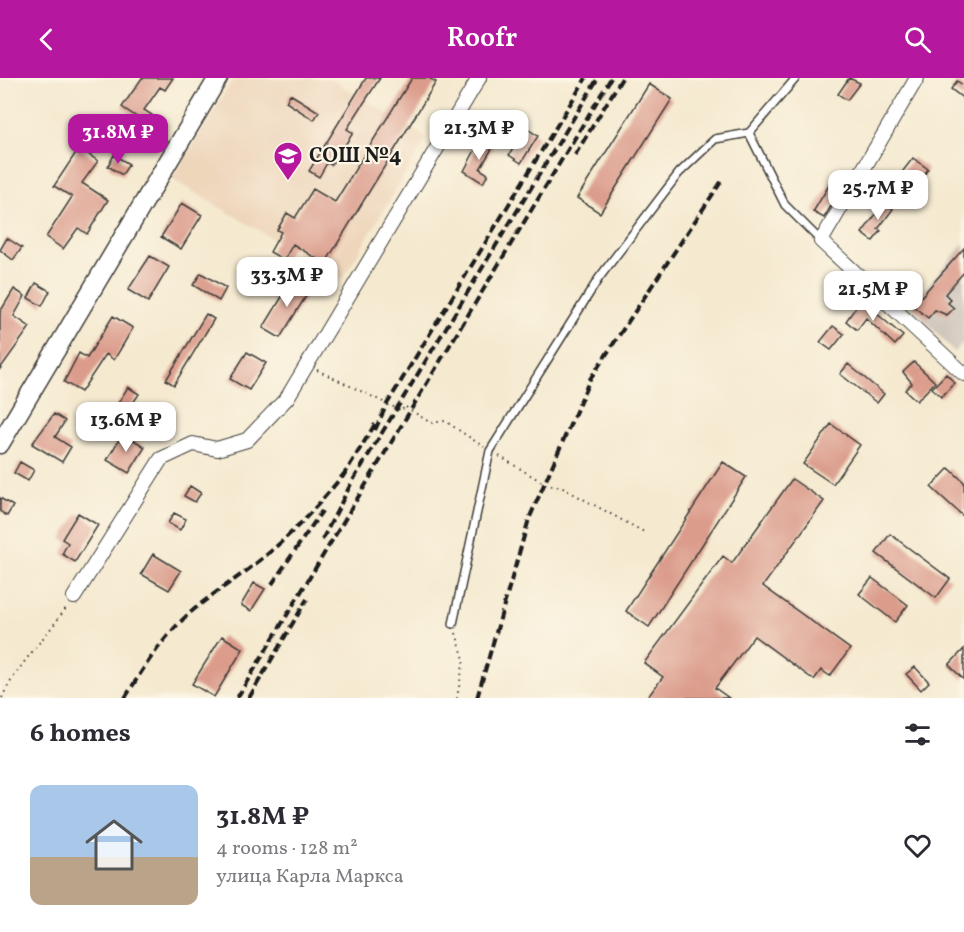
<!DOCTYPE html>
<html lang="en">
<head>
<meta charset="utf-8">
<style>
  body { margin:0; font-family:Vollkorn,serif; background:#f2f2f3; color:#2b2b33; height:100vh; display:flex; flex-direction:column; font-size:22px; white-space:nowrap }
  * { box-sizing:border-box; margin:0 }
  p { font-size:20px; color:#7c7c81 }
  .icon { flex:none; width:33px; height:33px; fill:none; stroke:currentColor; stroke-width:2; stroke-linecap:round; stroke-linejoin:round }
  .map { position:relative; height:620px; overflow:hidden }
  .details { display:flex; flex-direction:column; background:#fff; flex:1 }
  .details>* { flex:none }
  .price { position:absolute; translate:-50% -51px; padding:0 14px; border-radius:12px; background:#fff; color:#222; font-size:20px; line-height:39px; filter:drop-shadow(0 2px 3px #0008) }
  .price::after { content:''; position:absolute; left:50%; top:36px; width:18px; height:14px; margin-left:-9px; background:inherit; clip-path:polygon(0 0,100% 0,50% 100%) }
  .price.selected { background:#b5179e; color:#fff }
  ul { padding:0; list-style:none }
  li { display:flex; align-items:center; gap:18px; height:150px; padding:0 30px }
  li+li { border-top:2px solid #e1e1e2 }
  li span { display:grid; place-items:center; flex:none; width:168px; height:120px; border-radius:12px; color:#555 }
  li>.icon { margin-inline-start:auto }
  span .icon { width:72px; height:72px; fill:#fffc; stroke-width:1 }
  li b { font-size:26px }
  h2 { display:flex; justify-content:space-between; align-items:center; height:72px; padding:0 30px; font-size:26px }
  header { display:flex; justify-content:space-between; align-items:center; height:78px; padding:0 30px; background:#b5179e; color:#fff; font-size:27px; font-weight:600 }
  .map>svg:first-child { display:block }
  .built { fill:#eed6bb }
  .industrial { fill:#ccc2b9 }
  .building { fill:#db9c8c }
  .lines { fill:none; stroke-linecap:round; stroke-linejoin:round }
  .service-casing { stroke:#3d3b37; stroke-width:10 }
  .minor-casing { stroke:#3d3b37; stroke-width:16 }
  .tertiary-casing { stroke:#3d3b37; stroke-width:21 }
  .path { stroke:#3d3b37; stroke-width:2; stroke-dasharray:1.5 4.5; stroke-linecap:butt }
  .service { stroke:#fff; stroke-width:7 }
  .minor { stroke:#fff; stroke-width:14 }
  .tertiary { stroke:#fff; stroke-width:18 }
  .rail { stroke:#1c1c1c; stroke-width:4; stroke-dasharray:9 4.5; stroke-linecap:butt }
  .labels { text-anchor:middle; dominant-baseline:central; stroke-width:4.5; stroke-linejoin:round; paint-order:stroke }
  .poi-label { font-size:21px; font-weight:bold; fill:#1c1c1c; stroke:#fcf5e5; text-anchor:start }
</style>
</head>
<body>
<header><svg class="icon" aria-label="back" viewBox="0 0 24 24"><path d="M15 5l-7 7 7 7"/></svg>Roofr<svg class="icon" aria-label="search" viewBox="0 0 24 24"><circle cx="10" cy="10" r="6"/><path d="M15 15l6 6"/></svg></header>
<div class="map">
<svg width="964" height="620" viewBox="0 0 964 620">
  <rect width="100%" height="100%" fill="#fcf5e5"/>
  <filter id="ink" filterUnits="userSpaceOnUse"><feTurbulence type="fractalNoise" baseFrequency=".0167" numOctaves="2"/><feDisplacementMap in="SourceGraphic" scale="12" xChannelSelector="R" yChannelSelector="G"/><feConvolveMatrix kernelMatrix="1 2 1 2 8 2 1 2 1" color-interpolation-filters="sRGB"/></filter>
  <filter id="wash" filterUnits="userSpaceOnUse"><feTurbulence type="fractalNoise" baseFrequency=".008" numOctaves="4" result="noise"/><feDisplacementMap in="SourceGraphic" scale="24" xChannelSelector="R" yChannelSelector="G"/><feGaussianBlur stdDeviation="1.35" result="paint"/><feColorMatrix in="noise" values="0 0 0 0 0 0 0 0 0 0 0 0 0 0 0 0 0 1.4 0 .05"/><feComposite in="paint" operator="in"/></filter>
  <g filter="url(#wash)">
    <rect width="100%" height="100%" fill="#f5ead0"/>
    <path class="built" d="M 234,0 L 329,0 L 427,60 L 342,202 L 172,101 Z"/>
    <path class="industrial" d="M 964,165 L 964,264 L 954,274 L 911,227 Z"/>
    <g id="blocks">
      <path class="building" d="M 142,0 L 173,0 L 165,12 L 160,9 L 144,32 L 152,37 L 147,46 L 122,29 Z
        M 366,0 L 380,0 L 347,51 L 353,55 L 341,73 L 331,87 L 327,85 L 319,99 L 309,93 Z
        M 412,0 L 429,0 L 436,4 L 325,186 L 293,166 L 284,182 L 270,174 L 281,154 L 277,152 L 287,135 L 295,140 L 313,111 L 335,124 Z
        M 849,0 L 860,5 L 847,22 L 838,16 Z
        M 957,3 L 964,8 L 964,21 L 951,11 Z
        M 649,6 L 672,21 L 600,135 L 577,120 Z
        M 290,16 L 319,34 L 314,42 L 286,24 Z
        M 526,50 L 538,58 L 521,85 L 509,77 Z
        M 481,61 L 493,69 L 480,91 L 488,96 L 483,105 L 464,93 Z
        M 79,70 L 98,83 L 82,105 L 108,122 L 87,156 L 78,150 L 63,171 L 46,159 L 72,119 L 54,108 Z
        M 114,77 L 129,86 L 122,97 L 108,88 Z
        M 913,80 L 928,91 L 909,120 L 892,107 Z
        M 837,94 L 847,101 L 824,140 L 813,134 Z
        M 881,122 L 893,131 L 878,151 L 881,153 L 873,163 L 862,155 L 879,132 L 875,129 Z
        M 182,125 L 202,137 L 181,171 L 161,159 Z
        M 7,160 L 22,170 L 13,182 L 0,172 Z
        M 964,170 L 964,194 L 945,216 L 951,222 L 948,225 L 954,230 L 947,237 L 935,232 L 928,240 L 913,228 Z
        M 150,178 L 169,189 L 148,224 L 128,212 Z
        M 201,195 L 226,210 L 219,223 L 193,207 Z
        M 294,199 L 311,210 L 280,260 L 263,250 Z
        M 36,205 L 50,213 L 42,228 L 28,220 Z
        M 14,211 L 25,218 L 14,238 L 30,249 L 0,291 L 0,234 Z
        M 861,222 L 903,258 L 895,267 L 866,240 L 857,252 L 846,243 Z
        M 206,236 L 214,241 L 174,307 L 166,302 Z
        M 113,238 L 133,250 L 114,282 L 106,276 L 81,314 L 64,304 L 79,275 L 87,280 Z
        M 833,248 L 844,256 L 831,272 L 820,264 Z
        M 247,274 L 266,285 L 249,312 L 230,301 Z
        M 914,284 L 935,304 L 917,323 L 905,312 L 912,305 L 903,294 Z
        M 848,286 L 884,316 L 877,325 L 840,296 Z
        M 946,296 L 955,305 L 941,319 L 932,310 Z
        M 128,309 L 139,316 L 112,357 L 102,351 Z
        M 54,336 L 65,343 L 55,359 L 71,369 L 62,384 L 32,366 Z
        M 831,346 L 860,367 L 833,406 L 803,386 Z
        M 123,355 L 145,369 L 129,395 L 107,382 Z
        M 20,384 L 34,392 L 28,403 L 14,395 Z
        M 723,384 L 746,399 L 649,549 L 626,533 Z
        M 949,390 L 964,404 L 964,439 L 931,409 Z
        M 792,401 L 824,423 L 763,508 L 850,571 L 830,598 L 821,592 L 814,602 L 754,558 L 715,610 L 729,620 L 647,620 L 663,599 L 644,585 L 723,478 L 732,485 Z
        M 190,408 L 201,415 L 195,424 L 184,418 Z
        M 0,420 L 13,428 L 7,438 L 0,433 Z
        M 78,435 L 98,447 L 75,484 L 62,476 L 68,465 L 62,461 Z
        M 174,435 L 186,441 L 180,452 L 168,445 Z
        M 890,456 L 950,501 L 936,520 L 876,475 Z
        M 153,476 L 181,493 L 169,512 L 141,496 Z
        M 872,500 L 908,527 L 895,544 L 859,516 Z
        M 254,505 L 265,511 L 251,533 L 241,527 Z
        M 222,558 L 243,571 L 214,619 L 192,606 Z
        M 964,571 L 964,602 L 949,587 Z
        M 915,589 L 929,604 L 921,612 L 906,596 Z"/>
    </g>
  </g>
  <g filter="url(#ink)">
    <use href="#blocks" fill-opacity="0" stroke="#3d3b37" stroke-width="1.5"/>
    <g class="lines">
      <g class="service-casing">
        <path id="service" d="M 796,0 L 749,55 L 785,127 L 821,163
          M 453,546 L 490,373 L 599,200 L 679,95 L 715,61 L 749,55"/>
      </g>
      <g class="minor-casing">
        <path id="minor" d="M 917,0 L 821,163 L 964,296
          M 74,519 L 161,381 L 193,366 L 217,371 L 247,362 L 287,320 L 479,0"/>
      </g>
      <g class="tertiary-casing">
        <path id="tertiary" d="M 0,366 L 218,0"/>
      </g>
      <path class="path" d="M 317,292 L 402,333 L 404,328 L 431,345 L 445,343 L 484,369
        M 499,378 L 547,407 L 561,409 L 644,454
        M 456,555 L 464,581 L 457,620
        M 2,620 C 15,590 47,558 66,530"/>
      <use href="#service" class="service"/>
      <use href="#minor" class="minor"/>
      <use href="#tertiary" class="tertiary"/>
      <path class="rail" d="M 575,77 L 622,0
        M 375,352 L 387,326 L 586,0
        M 342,400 L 377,343
        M 322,462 L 352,404 L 598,0
        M 272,506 L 322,433
        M 125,620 C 139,597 154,573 172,553 C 196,525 226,509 254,487 C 290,459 319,427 347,392
        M 237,620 L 611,0
        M 249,620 L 307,521
        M 477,620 L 529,441 L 590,301 L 721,104"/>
    </g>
  </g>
  <defs>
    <g id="school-pin" transform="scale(1.5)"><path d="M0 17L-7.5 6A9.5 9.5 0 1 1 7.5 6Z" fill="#b5179e" stroke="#fcf5e5"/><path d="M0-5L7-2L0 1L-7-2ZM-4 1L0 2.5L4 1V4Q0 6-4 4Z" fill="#fff"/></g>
  </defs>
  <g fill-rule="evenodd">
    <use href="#school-pin" x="288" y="78"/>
  </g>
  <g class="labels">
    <g class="poi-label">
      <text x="309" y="78">СОШ №4</text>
    </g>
  </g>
</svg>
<b class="price" style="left:479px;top:83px">21.3M ₽</b>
<b class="price selected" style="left:118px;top:87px">31.8M ₽</b>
<b class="price" style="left:878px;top:143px">25.7M ₽</b>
<b class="price" style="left:287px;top:230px">33.3M ₽</b>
<b class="price" style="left:873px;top:244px">21.5M ₽</b>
<b class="price" style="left:126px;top:375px">13.6M ₽</b>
</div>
<section class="details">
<h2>6 homes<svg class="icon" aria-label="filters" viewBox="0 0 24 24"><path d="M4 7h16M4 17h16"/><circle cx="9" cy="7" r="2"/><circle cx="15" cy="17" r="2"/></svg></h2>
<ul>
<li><span style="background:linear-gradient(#a9c7e8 60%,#b9a48a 0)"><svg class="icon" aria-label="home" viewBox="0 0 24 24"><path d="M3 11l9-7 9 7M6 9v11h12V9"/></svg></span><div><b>31.8M ₽</b><p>4 rooms · 128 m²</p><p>улица Карла Маркса</p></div><svg class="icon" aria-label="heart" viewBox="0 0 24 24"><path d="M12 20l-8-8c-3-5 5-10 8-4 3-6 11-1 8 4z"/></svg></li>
</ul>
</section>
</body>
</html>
